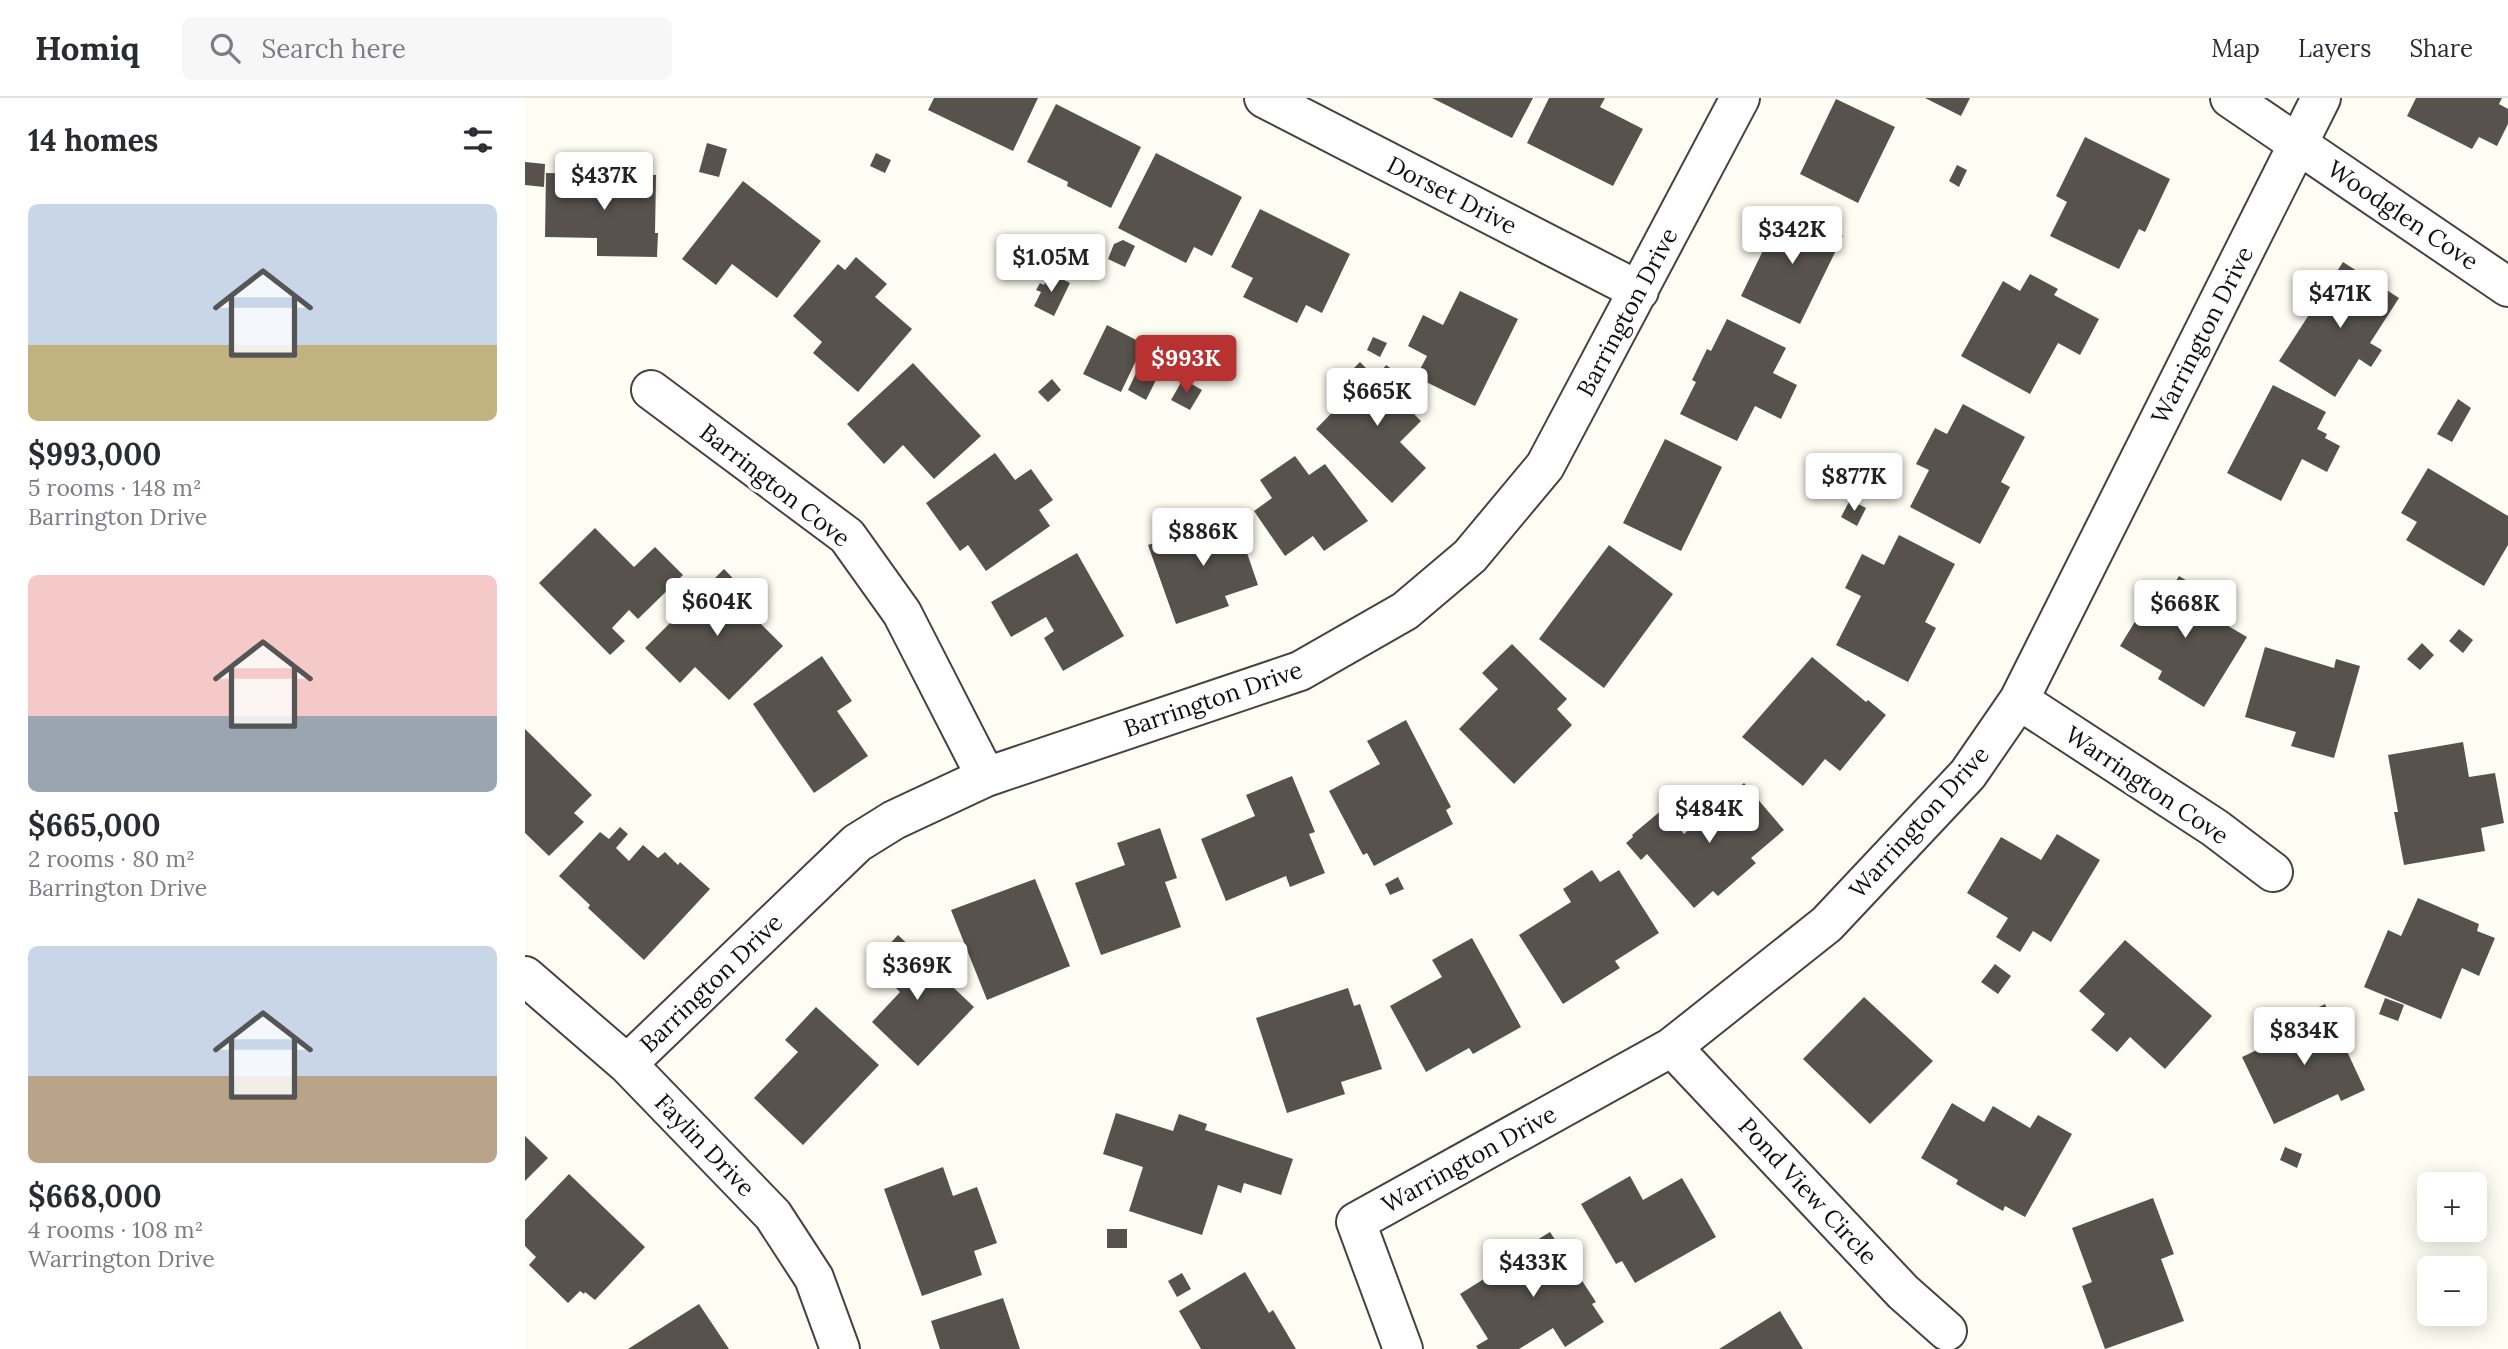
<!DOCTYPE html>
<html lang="en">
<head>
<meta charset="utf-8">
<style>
  body { margin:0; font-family:Lora,serif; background:#f7f7f7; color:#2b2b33; height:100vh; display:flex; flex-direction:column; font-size:26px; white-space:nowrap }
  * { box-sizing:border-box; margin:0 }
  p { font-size:23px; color:#7c7c81 }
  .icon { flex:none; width:38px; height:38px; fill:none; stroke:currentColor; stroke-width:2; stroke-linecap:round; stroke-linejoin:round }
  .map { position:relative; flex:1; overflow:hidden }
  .drawer { display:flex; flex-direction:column; background:#fff; width:525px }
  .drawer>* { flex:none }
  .fabs { position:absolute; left:1892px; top:1074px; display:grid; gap:14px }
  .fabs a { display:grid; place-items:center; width:70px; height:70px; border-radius:10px; background:#fff; box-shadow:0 4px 18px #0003; font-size:35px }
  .price { position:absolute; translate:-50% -60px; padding:0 16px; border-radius:7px; background:#fff; color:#222; font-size:23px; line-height:46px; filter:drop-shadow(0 2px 4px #0008) }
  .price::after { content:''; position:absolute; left:50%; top:42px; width:21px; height:16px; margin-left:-10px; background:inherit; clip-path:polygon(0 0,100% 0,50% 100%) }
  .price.selected { background:#b73230; color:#fff }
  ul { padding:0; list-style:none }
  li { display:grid; align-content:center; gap:14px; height:371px; padding:0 28px }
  li span { display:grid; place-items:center; height:217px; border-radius:10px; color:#555 }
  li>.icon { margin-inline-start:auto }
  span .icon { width:126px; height:126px; fill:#fffc; stroke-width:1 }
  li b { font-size:30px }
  h2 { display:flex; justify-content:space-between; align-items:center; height:84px; padding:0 28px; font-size:30px }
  header { display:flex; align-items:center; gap:42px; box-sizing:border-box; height:98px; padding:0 35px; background:#fff; border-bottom:2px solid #e1e1e2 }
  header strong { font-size:33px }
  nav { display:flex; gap:38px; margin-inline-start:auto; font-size:24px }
  .search { width:490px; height:63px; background:#f7f7f7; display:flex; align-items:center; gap:18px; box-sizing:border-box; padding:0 24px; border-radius:10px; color:#7c7c81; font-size:26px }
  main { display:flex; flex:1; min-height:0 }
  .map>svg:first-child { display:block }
  .building { fill:#58524d }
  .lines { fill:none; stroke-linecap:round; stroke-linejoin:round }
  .minor-casing { stroke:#434343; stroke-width:42 }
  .minor { stroke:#fff; stroke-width:38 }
  .labels { text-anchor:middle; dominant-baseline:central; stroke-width:7; stroke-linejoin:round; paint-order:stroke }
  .street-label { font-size:24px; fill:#101010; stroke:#fff }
</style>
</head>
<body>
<header>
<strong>Homiq</strong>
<div class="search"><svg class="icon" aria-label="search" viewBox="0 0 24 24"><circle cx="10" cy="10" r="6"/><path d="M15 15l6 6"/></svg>Search here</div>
<nav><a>Map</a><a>Layers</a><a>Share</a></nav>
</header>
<main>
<section class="drawer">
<h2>14 homes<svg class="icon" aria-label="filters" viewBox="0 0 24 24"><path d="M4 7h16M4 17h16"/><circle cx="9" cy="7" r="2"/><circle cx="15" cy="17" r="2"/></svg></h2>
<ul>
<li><span style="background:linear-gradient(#c9d6e8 65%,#c2b280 0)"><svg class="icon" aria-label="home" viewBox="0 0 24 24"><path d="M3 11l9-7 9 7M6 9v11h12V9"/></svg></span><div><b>$993,000</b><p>5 rooms · 148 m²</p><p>Barrington Drive</p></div></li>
<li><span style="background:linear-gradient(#f6c9c9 65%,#9aa5b1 0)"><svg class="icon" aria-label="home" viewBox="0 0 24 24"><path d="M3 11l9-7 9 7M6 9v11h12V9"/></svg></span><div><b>$665,000</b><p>2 rooms · 80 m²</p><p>Barrington Drive</p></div></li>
<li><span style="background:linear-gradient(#c9d6e8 60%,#b9a48a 0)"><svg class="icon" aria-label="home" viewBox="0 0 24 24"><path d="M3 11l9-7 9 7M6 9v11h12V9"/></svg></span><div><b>$668,000</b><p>4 rooms · 108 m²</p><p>Warrington Drive</p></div></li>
</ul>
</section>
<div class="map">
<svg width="1983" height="1251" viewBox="0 0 1983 1251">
  <rect width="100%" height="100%" fill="#fefdf3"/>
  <path class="building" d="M 409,0 L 513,0 L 488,53 L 403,12 Z
    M 907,0 L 1008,0 L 987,40 Z
    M 1024,0 L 1080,0 L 1075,9 L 1118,31 L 1088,88 L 1002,45 Z
    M 1400,0 L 1445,0 L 1436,18 Z
    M 1891,0 L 1977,0 L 1974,6 L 1983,11 L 1983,26 L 1972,48 L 1954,39 L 1947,51 L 1882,18 Z
    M 1311,1 L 1370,29 L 1333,105 L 1275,76 Z
    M 531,6 L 616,49 L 586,110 L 542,88 L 543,84 L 502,64 Z
    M 1560,39 L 1645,81 L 1620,134 L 1614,131 L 1594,171 L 1525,138 L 1542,104 L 1531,98 Z
    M 182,45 L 202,51 L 194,79 L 174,74 Z
    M 351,55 L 366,62 L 360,75 L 345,68 Z
    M 631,55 L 717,99 L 687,158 L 669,149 L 661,165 L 593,130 Z
    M 0,64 L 20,66 L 19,89 L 0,87 Z
    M 1432,67 L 1442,72 L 1434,89 L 1424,83 Z
    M 21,75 L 131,77 L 130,135 L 133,135 L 132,159 L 72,158 L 72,140 L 20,139 Z
    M 218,83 L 296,143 L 252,200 L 207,166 L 191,187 L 157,161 Z
    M 1259,109 L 1318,138 L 1275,226 L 1216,198 Z
    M 735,111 L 825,156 L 797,215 L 781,207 L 772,225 L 718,199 L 728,180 L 706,169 Z
    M 598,142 L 610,148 L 600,169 L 583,161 L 589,146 Z
    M 331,159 L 362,186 L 350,199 L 387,231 L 333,294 L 288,255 L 297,244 L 268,218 L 313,166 L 320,172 Z
    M 1818,164 L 1874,200 L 1845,245 L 1857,252 L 1846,269 L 1834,261 L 1810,299 L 1754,263 Z
    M 525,175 L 545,185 L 529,218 L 509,208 L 516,194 L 511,192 L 515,185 L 519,187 Z
    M 1505,176 L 1533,191 L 1529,197 L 1574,221 L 1555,257 L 1533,245 L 1505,296 L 1436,258 L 1478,183 L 1495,193 Z
    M 935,193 L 993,221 L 950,308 L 891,279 L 902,258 L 883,248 L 898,217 L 918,227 Z
    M 1202,221 L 1261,250 L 1248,275 L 1272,287 L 1256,321 L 1230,308 L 1212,343 L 1155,316 L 1171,284 L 1167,282 L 1182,251 L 1186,253 Z
    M 582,227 L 619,246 L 596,294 L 558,276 Z
    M 848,239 L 862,245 L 855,259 L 842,252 Z
    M 835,264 L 846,275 L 848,274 L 853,278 L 861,267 L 901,295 L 887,314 L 896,323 L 875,344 L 901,370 L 867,405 L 791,331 L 826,295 L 815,284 Z
    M 388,265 L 456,338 L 409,381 L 378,347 L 359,366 L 322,326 Z
    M 613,271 L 632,280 L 621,302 L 603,292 Z
    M 527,281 L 536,292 L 523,304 L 513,294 Z
    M 658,281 L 677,292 L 665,312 L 646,302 Z
    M 1748,287 L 1801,314 L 1792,331 L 1802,336 L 1800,340 L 1815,348 L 1802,374 L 1777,361 L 1756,403 L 1702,375 Z
    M 1933,301 L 1946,310 L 1927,344 L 1912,336 Z
    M 1438,306 L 1500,339 L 1476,384 L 1485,389 L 1455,446 L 1385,409 L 1404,372 L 1391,366 L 1410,330 L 1422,336 Z
    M 1140,341 L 1197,369 L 1156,453 L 1098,425 Z
    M 470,355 L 490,382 L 506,371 L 528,402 L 514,412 L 525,428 L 461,473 L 443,447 L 435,453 L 401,405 Z
    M 770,358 L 784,377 L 800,366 L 843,423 L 799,453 L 788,438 L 760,458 L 729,413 L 747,400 L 735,382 Z
    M 1903,370 L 1983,418 L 1983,447 L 1959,488 L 1881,442 L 1892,424 L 1876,415 Z
    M 1325,402 L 1341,410 L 1332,428 L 1316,419 Z
    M 709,417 L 733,487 L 700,498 L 704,508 L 651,526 L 623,447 Z
    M 70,430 L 109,469 L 130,449 L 158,477 L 113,521 L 104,512 L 87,530 L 100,543 L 85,557 L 14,485 Z
    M 1374,437 L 1430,466 L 1400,524 L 1411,530 L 1383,584 L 1311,547 L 1336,498 L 1320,490 L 1337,456 L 1359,467 Z
    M 1084,447 L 1148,496 L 1079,590 L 1014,541 Z
    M 552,455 L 599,538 L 538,573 L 519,540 L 529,533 L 521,519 L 486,539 L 466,504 Z
    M 199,471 L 238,511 L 230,520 L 258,548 L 204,602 L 170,569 L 155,585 L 120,550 Z
    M 1654,478 L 1697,504 L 1688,519 L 1722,539 L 1679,609 L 1633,581 L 1637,573 L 1595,548 L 1633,486 L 1645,493 Z
    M 1934,531 L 1948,542 L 1938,555 L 1924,543 Z
    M 1897,545 L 1909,557 L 1895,572 L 1882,561 Z
    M 987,546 L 1042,601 L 1032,611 L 1047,627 L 989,686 L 934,631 L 973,591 L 957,575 Z
    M 1740,549 L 1809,570 L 1811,561 L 1835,568 L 1809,660 L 1766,648 L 1771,634 L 1720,619 Z
    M 297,558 L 327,603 L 312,613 L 343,658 L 289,695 L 228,606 Z
    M 1287,559 L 1341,604 L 1343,602 L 1361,617 L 1315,673 L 1300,661 L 1278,688 L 1217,639 Z
    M 881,622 L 926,709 L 921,712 L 928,726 L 849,768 L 842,755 L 838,757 L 804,693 L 855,666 L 842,643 Z
    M 0,631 L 67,697 L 49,715 L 59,724 L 24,758 L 0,735 Z
    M 1938,644 L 1944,679 L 1970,675 L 1979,725 L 1956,730 L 1960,753 L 1879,767 L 1869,714 L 1873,714 L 1863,657 Z
    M 767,678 L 790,734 L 784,736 L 800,775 L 765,789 L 761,778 L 701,803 L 676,741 L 730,718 L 721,697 Z
    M 1219,685 L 1259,732 L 1226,760 L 1231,765 L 1193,798 L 1188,793 L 1169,810 L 1122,756 L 1116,762 L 1101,745 L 1108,739 L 1107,737 L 1138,711 L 1159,736 Z
    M 95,729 L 103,736 L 91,750 L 104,763 L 118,747 L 133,760 L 140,754 L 153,767 L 155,764 L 185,791 L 119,862 L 63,810 L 65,807 L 34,778 L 75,734 L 84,741 Z
    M 635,730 L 652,780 L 640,784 L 656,829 L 576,857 L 550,785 L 600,767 L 592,745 Z
    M 1532,736 L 1575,762 L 1526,844 L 1508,833 L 1495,854 L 1471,839 L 1483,820 L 1442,795 L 1476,739 L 1516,762 Z
    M 1067,772 L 1075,784 L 1094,772 L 1134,835 L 1090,863 L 1095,870 L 1038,906 L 994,837 L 1046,804 L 1038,791 Z
    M 873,779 L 879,791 L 865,797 L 860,786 Z
    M 510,781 L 545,868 L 462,902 L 426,812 Z
    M 1893,800 L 1954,826 L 1952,833 L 1970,840 L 1954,878 L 1937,870 L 1916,921 L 1839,889 L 1863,832 L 1876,838 Z
    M 373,837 L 449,909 L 393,968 L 347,924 L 375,894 L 346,866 Z
    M 947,840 L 996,929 L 948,956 L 944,950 L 901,974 L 865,908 L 917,879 L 907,862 Z
    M 1600,842 L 1687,918 L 1640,971 L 1605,939 L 1592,954 L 1566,932 L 1580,916 L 1554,893 Z
    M 1470,866 L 1486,878 L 1473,896 L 1456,884 Z
    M 823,890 L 829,908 L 835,906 L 857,971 L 816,984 L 820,996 L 762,1015 L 731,920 Z
    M 1339,899 L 1408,963 L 1345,1026 L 1278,961 Z
    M 1860,900 L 1879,907 L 1873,923 L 1854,916 Z
    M 1800,906 L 1840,992 L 1816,1003 L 1813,996 L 1749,1026 L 1717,959 L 1764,937 L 1759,926 Z
    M 291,909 L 354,967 L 278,1047 L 229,1000 L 273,954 L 260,942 Z
    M 1427,1005 L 1459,1024 L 1468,1008 L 1505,1030 L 1513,1017 L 1547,1036 L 1500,1119 L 1480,1108 L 1478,1113 L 1469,1108 L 1431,1086 L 1433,1082 L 1396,1060 Z
    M 591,1015 L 648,1033 L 654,1016 L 682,1026 L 680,1032 L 768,1061 L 756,1097 L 719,1085 L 716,1095 L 693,1087 L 677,1137 L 604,1113 L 618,1069 L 578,1056 Z
    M 0,1038 L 23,1060 L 0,1083 Z
    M 1760,1049 L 1777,1056 L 1772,1070 L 1755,1062 Z
    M 418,1069 L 428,1098 L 452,1089 L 472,1145 L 449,1153 L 457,1177 L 397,1198 L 359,1091 Z
    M 44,1076 L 120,1149 L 70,1202 L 60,1194 L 59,1196 L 55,1193 L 43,1205 L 4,1167 L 11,1159 L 0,1148 L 0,1122 Z
    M 1105,1078 L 1118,1102 L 1157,1080 L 1191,1139 L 1110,1185 L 1097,1163 L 1091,1166 L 1056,1106 Z
    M 1628,1100 L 1649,1156 L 1636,1161 L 1659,1223 L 1580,1251 L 1557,1188 L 1567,1184 L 1547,1130 Z
    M 582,1131 L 602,1131 L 602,1150 L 582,1150 Z
    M 1025,1134 L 1071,1204 L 1067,1206 L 1079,1224 L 1040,1249 L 1028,1230 L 994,1251 L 953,1251 L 951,1248 L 963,1241 L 935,1196 L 981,1167 L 978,1163 Z
    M 720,1174 L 744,1215 L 748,1212 L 771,1251 L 676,1251 L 654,1213 Z
    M 657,1175 L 666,1191 L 652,1199 L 643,1183 Z
    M 478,1200 L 495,1251 L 415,1251 L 406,1223 Z
    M 174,1206 L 204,1251 L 103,1251 Z
    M 1255,1213 L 1278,1251 L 1194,1251 Z"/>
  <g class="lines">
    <g class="minor-casing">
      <path id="minor" d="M 739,0 L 1114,193
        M 1705,0 L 1983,189
        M 126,292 L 322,438 L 377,515 L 461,679
        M 1494,602 L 1690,730 L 1748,774
        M 0,878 L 102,966 L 248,1117 L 289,1180 L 315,1251
        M 1147,949 L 1378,1194 L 1422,1233
        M 102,966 L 332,745 L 369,722 L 461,679 L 775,573 L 880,513 L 945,458 L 1020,368 L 1215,0
        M 878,1251 L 831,1124 L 1147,949 L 1302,826 L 1443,676 L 1494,602 L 1796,0"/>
    </g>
    <use href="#minor" class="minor"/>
  </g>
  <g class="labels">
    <g class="street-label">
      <text transform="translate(927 97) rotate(27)">Dorset Drive</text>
      <text transform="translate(1878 117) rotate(34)">Woodglen Cove</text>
      <text transform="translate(1102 214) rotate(-62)">Barrington Drive</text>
      <text transform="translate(1677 237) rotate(-63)">Warrington Drive</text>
      <text transform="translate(250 387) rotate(38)">Barrington Cove</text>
      <text transform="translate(688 601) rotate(-19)">Barrington Drive</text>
      <text transform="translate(1622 687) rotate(34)">Warrington Cove</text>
      <text transform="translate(1394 724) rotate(-48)">Warrington Drive</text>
      <text transform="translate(186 885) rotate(-44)">Barrington Drive</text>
      <text transform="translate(180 1047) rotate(46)">Faylin Drive</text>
      <text transform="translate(944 1061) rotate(-29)">Warrington Drive</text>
      <text transform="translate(1283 1093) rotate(47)">Pond View Circle</text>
    </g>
  </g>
</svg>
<div class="fabs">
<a>+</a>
<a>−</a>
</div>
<b class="price" style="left:79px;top:114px">$437K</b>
<b class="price" style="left:1267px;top:168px">$342K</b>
<b class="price" style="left:526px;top:196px">$1.05M</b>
<b class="price" style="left:1815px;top:232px">$471K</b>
<b class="price selected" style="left:661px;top:297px">$993K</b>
<b class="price" style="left:852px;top:330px">$665K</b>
<b class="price" style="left:1329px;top:415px">$877K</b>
<b class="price" style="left:678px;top:470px">$886K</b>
<b class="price" style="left:192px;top:540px">$604K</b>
<b class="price" style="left:1660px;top:542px">$668K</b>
<b class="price" style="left:1184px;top:747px">$484K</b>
<b class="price" style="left:392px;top:904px">$369K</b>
<b class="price" style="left:1779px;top:969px">$834K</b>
<b class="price" style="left:1008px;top:1201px">$433K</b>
</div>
</main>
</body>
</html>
